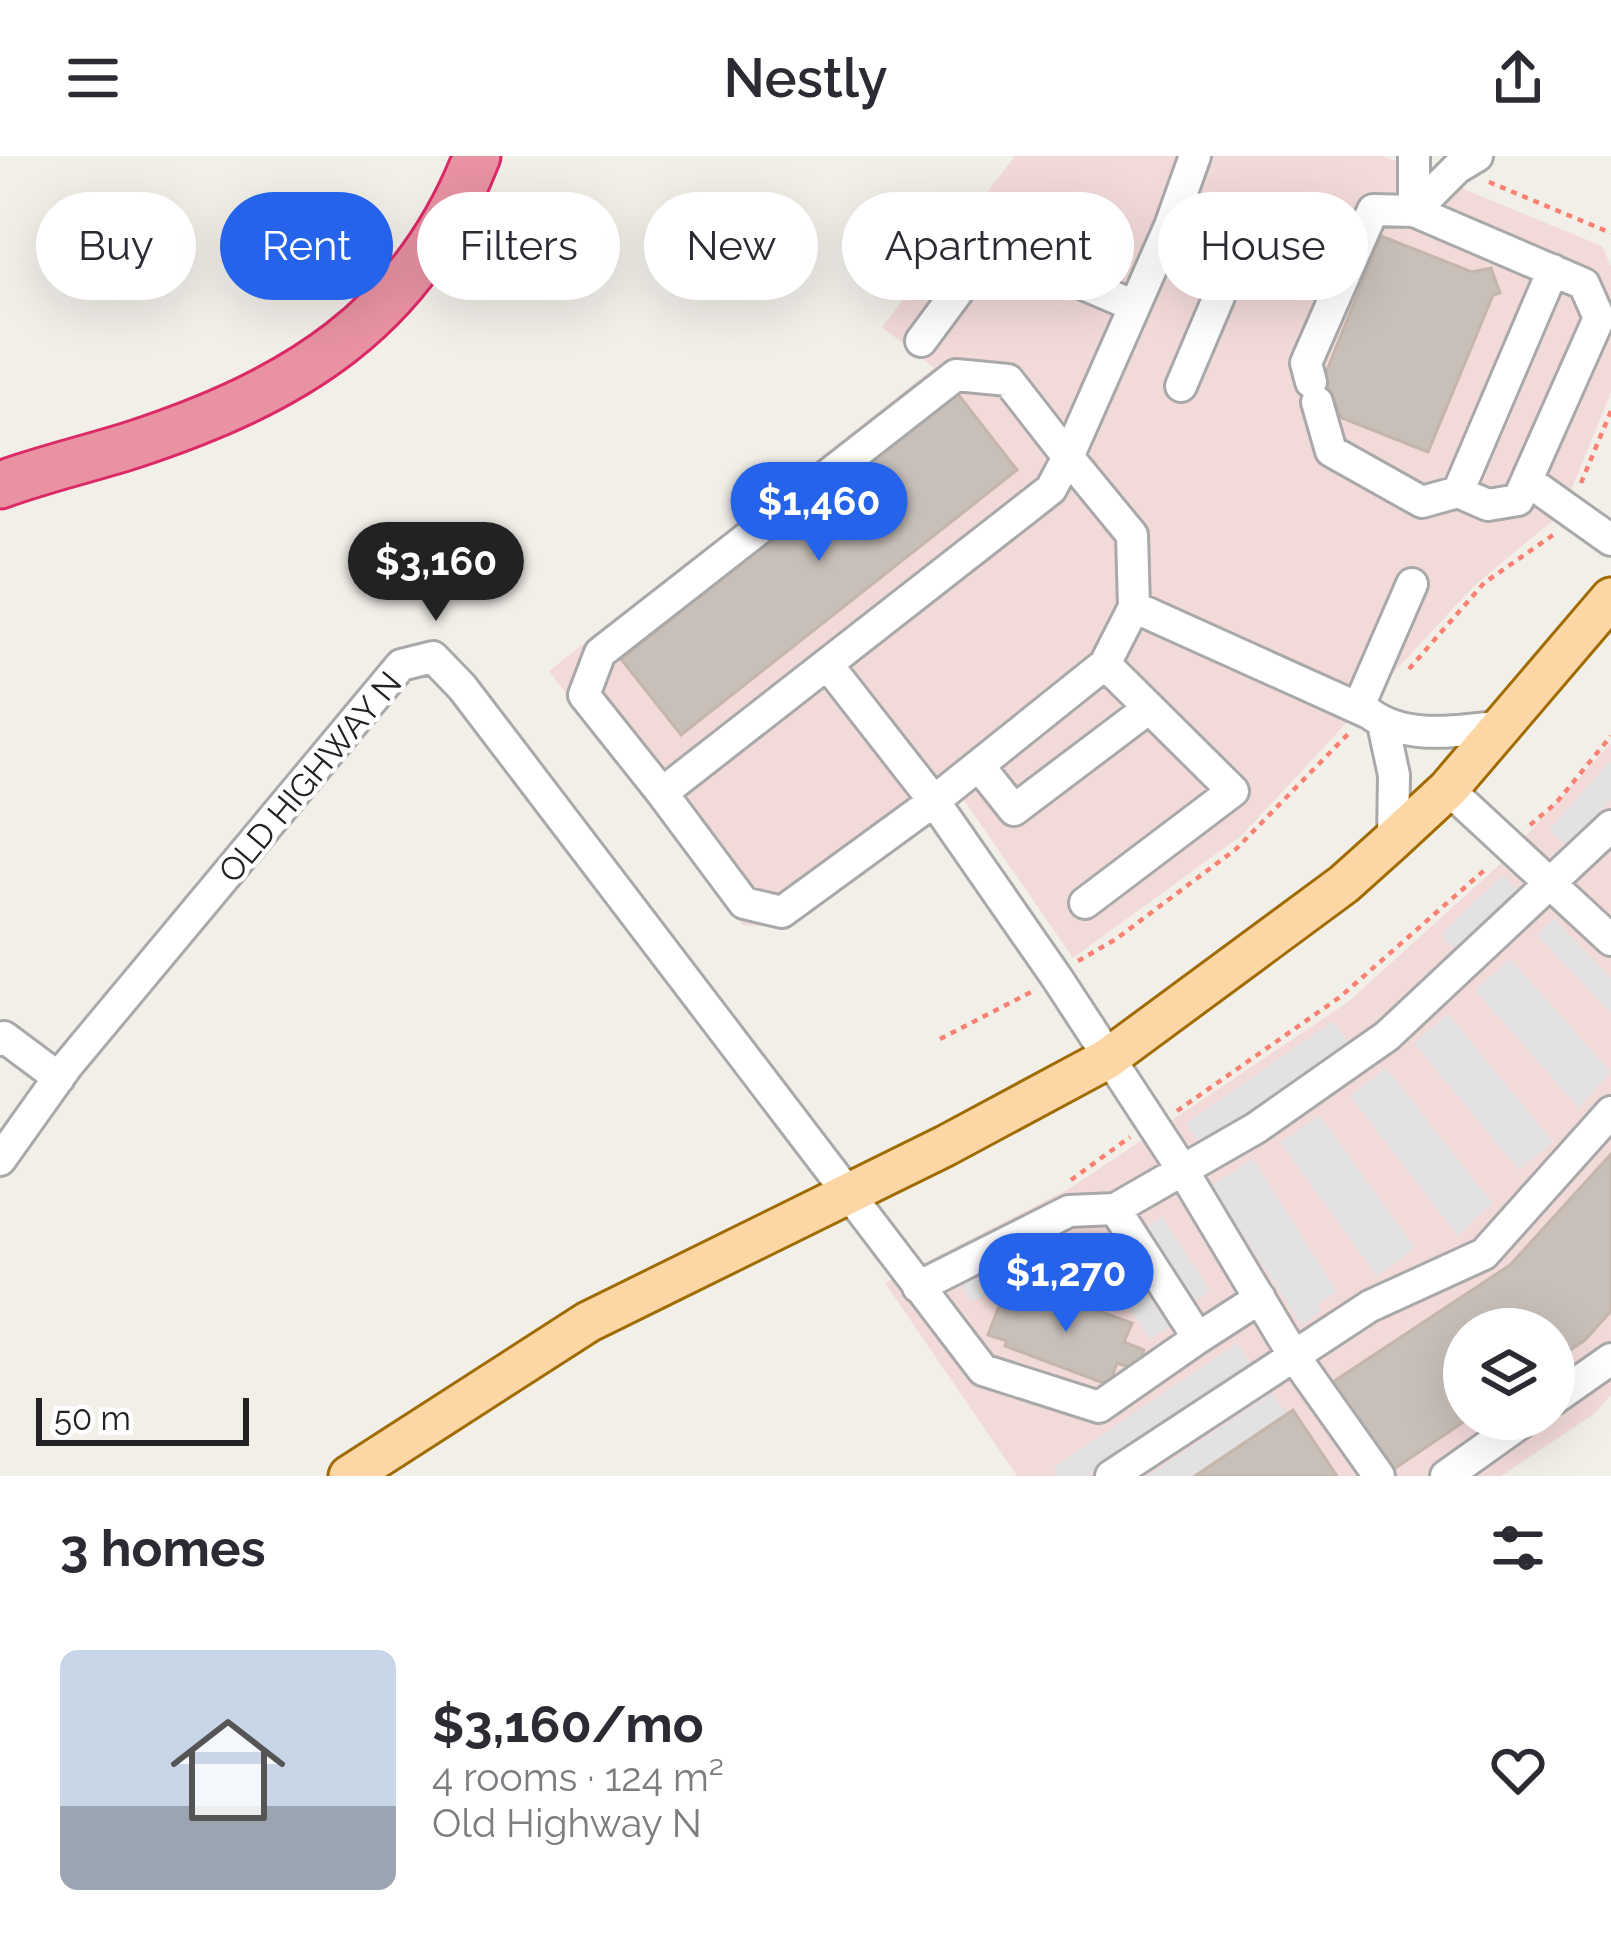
<!DOCTYPE html>
<html lang="en">
<head>
<meta charset="utf-8">
<style>
  body { margin:0; font-family:Raleway,sans-serif; background:#f7f7f7; color:#2b2b33; height:100vh; display:flex; flex-direction:column; font-size:45px; white-space:nowrap }
  * { box-sizing:border-box; margin:0 }
  p { font-size:39px; color:#7c7c81 }
  .icon { flex:none; width:66px; height:66px; fill:none; stroke:currentColor; stroke-width:2; stroke-linecap:round; stroke-linejoin:round }
  .map { position:relative; height:1320px; overflow:hidden }
  .details { display:flex; flex-direction:column; background:#fff; flex:1 }
  .details>* { flex:none }
  .guide { position:absolute; left:36px; top:36px; width:1539px; height:108px; display:flex; gap:24px }
  .tools { position:absolute; left:1443px; top:1152px; display:grid; gap:24px }
  .tools a { display:grid; place-items:center; width:132px; height:132px; border-radius:50%; background:#fff; box-shadow:0 12px 48px #0002; font-size:60px }
  .scale { position:absolute; left:36px; bottom:30px; width:213px; box-sizing:border-box; padding-left:12px; border:6px solid #222; border-top:0; font-size:33px; line-height:42px; white-space:nowrap; color:#222; -webkit-text-stroke:9px #fff; paint-order:stroke }
  .price { position:absolute; translate:-50% -102px; padding:0 27px; border-radius:42px; background:#2563eb; color:#fff; font-size:39px; line-height:78px; filter:drop-shadow(0 3px 6px #0008) }
  .price::after { content:''; position:absolute; left:50%; top:72px; width:36px; height:27px; margin-left:-18px; background:inherit; clip-path:polygon(0 0,100% 0,50% 100%) }
  .price.current { background:#222; color:#fff }
  ul { padding:0; list-style:none }
  li { display:flex; align-items:center; gap:36px; height:300px; padding:0 60px }
  li span { display:grid; place-items:center; flex:none; width:336px; height:240px; border-radius:18px; color:#555 }
  li>.icon { margin-inline-start:auto }
  span .icon { width:144px; height:144px; fill:#fffc; stroke-width:1 }
  li b { font-size:51px }
  h2 { display:flex; justify-content:space-between; align-items:center; height:144px; padding:0 60px; font-size:51px }
  .chip { padding:0 42px; border-radius:54px; background:#fff; box-shadow:0 12px 48px #0002; font-size:42px; line-height:108px }
  .chip.current { background:#2563eb; color:#fff }
  header { display:flex; justify-content:space-between; align-items:center; height:156px; padding:0 60px; background:#fff; font-size:54px; font-weight:600 }
  .map>svg:first-child { display:block }
  .commercial { fill:#f2dad9; fill-rule:evenodd }
  .parking { fill:#e2e2e2 }
  .building { fill:#c7bfb8; stroke:#c4b6ab; stroke-width:3 }
  .lines { fill:none; stroke-linecap:round; stroke-linejoin:round }
  .minor-casing { stroke:#a9a9a9; stroke-width:36 }
  .major-casing { stroke:#a06b00; stroke-width:45 }
  .highway-casing { stroke:#dc2a67; stroke-width:51 }
  .path { stroke:#fa8072; stroke-width:4.5; stroke-dasharray:6 6; stroke-linecap:butt }
  .minor { stroke:#fff; stroke-width:30 }
  .major { stroke:#fcd6a4; stroke-width:39 }
  .highway { stroke:#e892a2; stroke-width:45 }
  .labels { text-anchor:middle; dominant-baseline:central; stroke-width:9; stroke-linejoin:round; paint-order:stroke }
  .street-label { font-size:33px; fill:#222; stroke:#fff }
</style>
</head>
<body>
<header><svg class="icon" aria-label="menu" viewBox="0 0 24 24"><path d="M4 6h16M4 12h16M4 18h16"/></svg>Nestly<svg class="icon" aria-label="share" viewBox="0 0 24 24"><path d="M12 15V3M7 8l5-5 5 5M5 13v7h14v-7"/></svg></header>
<div class="map">
<svg width="1611" height="1320" viewBox="0 0 1611 1320">
  <rect width="100%" height="100%" fill="#f2efe9"/>
  <path class="commercial" d="M 1015,0 L 1383,0 L 1602,90 L 1611,110 L 1611,236 L 1562,357 L 1475,429 L 1242,679 L 1073,802 L 962,641 L 785,772 L 743,769 L 549,515 L 934,212 L 882,171 Z
    M 1611,587 L 1611,1239 L 1594,1258 L 1501,1320 L 1017,1320 L 885,1127 L 1072,1031 L 1348,846 L 1497,711 ZM 1464,1173 L 1554,1173 L 1554,1263 L 1464,1263 Z"/>
  <path class="parking" d="M 1611,605 L 1611,643 L 1568,691 L 1549,673 Z
    M 1503,719 L 1520,737 L 1457,795 L 1441,778 Z
    M 1554,763 L 1611,822 L 1611,857 L 1537,779 Z
    M 1510,803 L 1611,916 L 1579,952 L 1475,834 Z
    M 1448,858 L 1553,986 L 1519,1014 L 1414,887 Z
    M 1334,865 L 1348,886 L 1200,988 L 1186,967 Z
    M 1386,912 L 1492,1047 L 1458,1080 L 1350,940 Z
    M 1319,959 L 1415,1092 L 1377,1120 L 1281,987 Z
    M 1253,1003 L 1337,1136 L 1317,1149 L 1321,1156 L 1301,1169 L 1212,1030 Z
    M 1162,1061 L 1210,1135 L 1192,1147 L 1143,1074 Z
    M 1066,1077 L 1076,1099 L 970,1146 L 961,1125 Z
    M 1126,1106 L 1169,1171 L 1150,1184 L 1107,1118 Z
    M 1237,1187 L 1252,1209 L 1087,1320 L 1058,1320 L 1053,1312 Z
    M 1272,1237 L 1286,1257 L 1191,1320 L 1147,1320 Z"/>
  <path class="building" d="M 1381,80 L 1472,116 L 1491,112 L 1500,137 L 1493,139 L 1428,296 L 1342,262 L 1331,238 L 1311,250 L 1302,231 L 1325,219 Z
    M 957,237 L 1017,314 L 681,579 L 621,503 Z
    M 1611,998 L 1611,1155 L 1585,1184 L 1554,1205 L 1554,1173 L 1464,1173 L 1464,1263 L 1468,1263 L 1391,1315 L 1333,1226 L 1510,1109 Z
    M 1029,1129 L 1132,1167 L 1124,1186 L 1144,1194 L 1137,1214 L 1117,1207 L 1109,1229 L 1005,1190 L 1007,1185 L 988,1179 L 1002,1142 L 1022,1149 Z
    M 1293,1254 L 1337,1320 L 1195,1320 Z"/>
  <g class="lines">
    <g class="minor-casing">
      <path id="minor" d="M 1414,55 L 1457,12 L 1477,0
        M 1414,55 L 1414,0
        M 1170,70 L 1238,96 L 1181,230
        M 921,185 L 992,89 L 1132,149
        M 1311,226 L 1306,207 L 1373,54 L 1414,55 L 1584,128 L 1599,162 L 1518,344 L 1488,349 L 1458,336 L 1553,114
        M 1317,246 L 1331,295 L 1422,346 L 1458,336
        M 1068,301 L 1132,379 L 1134,451 L 1105,508 L 934,645 L 782,756 L 744,747 L 662,637 L 1051,333 Z
        M 1528,325 L 1611,384
        M 1134,451 L 1369,557 C 1406,585 1459,575 1502,570
        M 827,508 L 934,645 L 1057,822 L 1182,1013 L 1294,1200 L 1379,1320
        M 1358,552 L 1412,428
        M 1383,568 L 1394,619 L 1393,684
        M 979,610 L 1014,654 L 1149,552
        M 1448,633 L 1611,784
        M 662,637 L 584,539 L 600,497 L 956,219 L 1008,224 L 1068,301 L 1170,70 L 1195,0
        M 1085,747 L 1233,635 L 1105,508
        M 0,884 L 4,881 L 59,922
        M 0,1004 L 67,910 L 401,509 L 433,501 L 462,531 L 983,1214 L 1099,1251 L 1198,1182
        M 1115,1053 L 1198,1182 L 1260,1142
        M 918,1131 L 1069,1055 L 1115,1053 L 1256,972 L 1387,880 L 1611,670
        M 1554,1243 L 1611,1203
        M 1111,1320 L 1370,1150 L 1484,1098 L 1611,956
        M 1446,1320 L 1526,1263"/>
    </g>
    <g class="major-casing">
      <path id="major" d="M 349,1320 L 588,1166 L 945,990 L 1107,903 L 1344,728 L 1393,684 L 1448,633 L 1611,442"/>
    </g>
    <g class="highway-casing">
      <path id="highway" d="M 0,329 C 44,313 88,303 132,289 C 293,236 413,165 477,0"/>
    </g>
    <path class="path" d="M 1489,26 L 1611,77
      M 1581,327 L 1611,255
      M 1409,513 L 1484,427 L 1553,379
      M 1530,669 L 1556,647 L 1611,580
      M 1078,805 L 1116,783 L 1236,693 L 1348,578
      M 940,883 L 1033,835
      M 1177,955 L 1340,841 L 1488,711
      M 1071,1024 L 1130,981"/>
    <use href="#minor" class="minor"/>
    <use href="#major" class="major"/>
    <use href="#highway" class="highway"/>
  </g>
  <g class="labels">
    <g class="street-label">
      <text transform="translate(310 621) rotate(-50)">OLD HIGHWAY N</text>
    </g>
  </g>
</svg>
<div class="tools">
<a><svg class="icon" aria-label="layers" viewBox="0 0 24 24"><path d="M12 4l9 5-9 5-9-5zM3 14l9 5 9-5"/></svg></a>
</div>
<div class="scale">50 m</div>
<b class="price" style="left:819px;top:408px">$1,460</b>
<b class="price current" style="left:436px;top:468px">$3,160</b>
<b class="price" style="left:1066px;top:1179px">$1,270</b>
<div class="guide">
<a class="chip">Buy</a>
<a class="chip current">Rent</a>
<a class="chip">Filters</a>
<a class="chip">New</a>
<a class="chip">Apartment</a>
<a class="chip">House</a>
</div>
</div>
<section class="details">
<h2>3 homes<svg class="icon" aria-label="filters" viewBox="0 0 24 24"><path d="M4 7h16M4 17h16"/><circle cx="9" cy="7" r="2"/><circle cx="15" cy="17" r="2"/></svg></h2>
<ul>
<li><span style="background:linear-gradient(#c9d6e8 65%,#9aa5b1 0)"><svg class="icon" aria-label="home" viewBox="0 0 24 24"><path d="M3 11l9-7 9 7M6 9v11h12V9"/></svg></span><div><b>$3,160/mo</b><p>4 rooms · 124 m²</p><p>Old Highway N</p></div><svg class="icon" aria-label="heart" viewBox="0 0 24 24"><path d="M12 20l-8-8c-3-5 5-10 8-4 3-6 11-1 8 4z"/></svg></li>
</ul>
</section>
</body>
</html>
